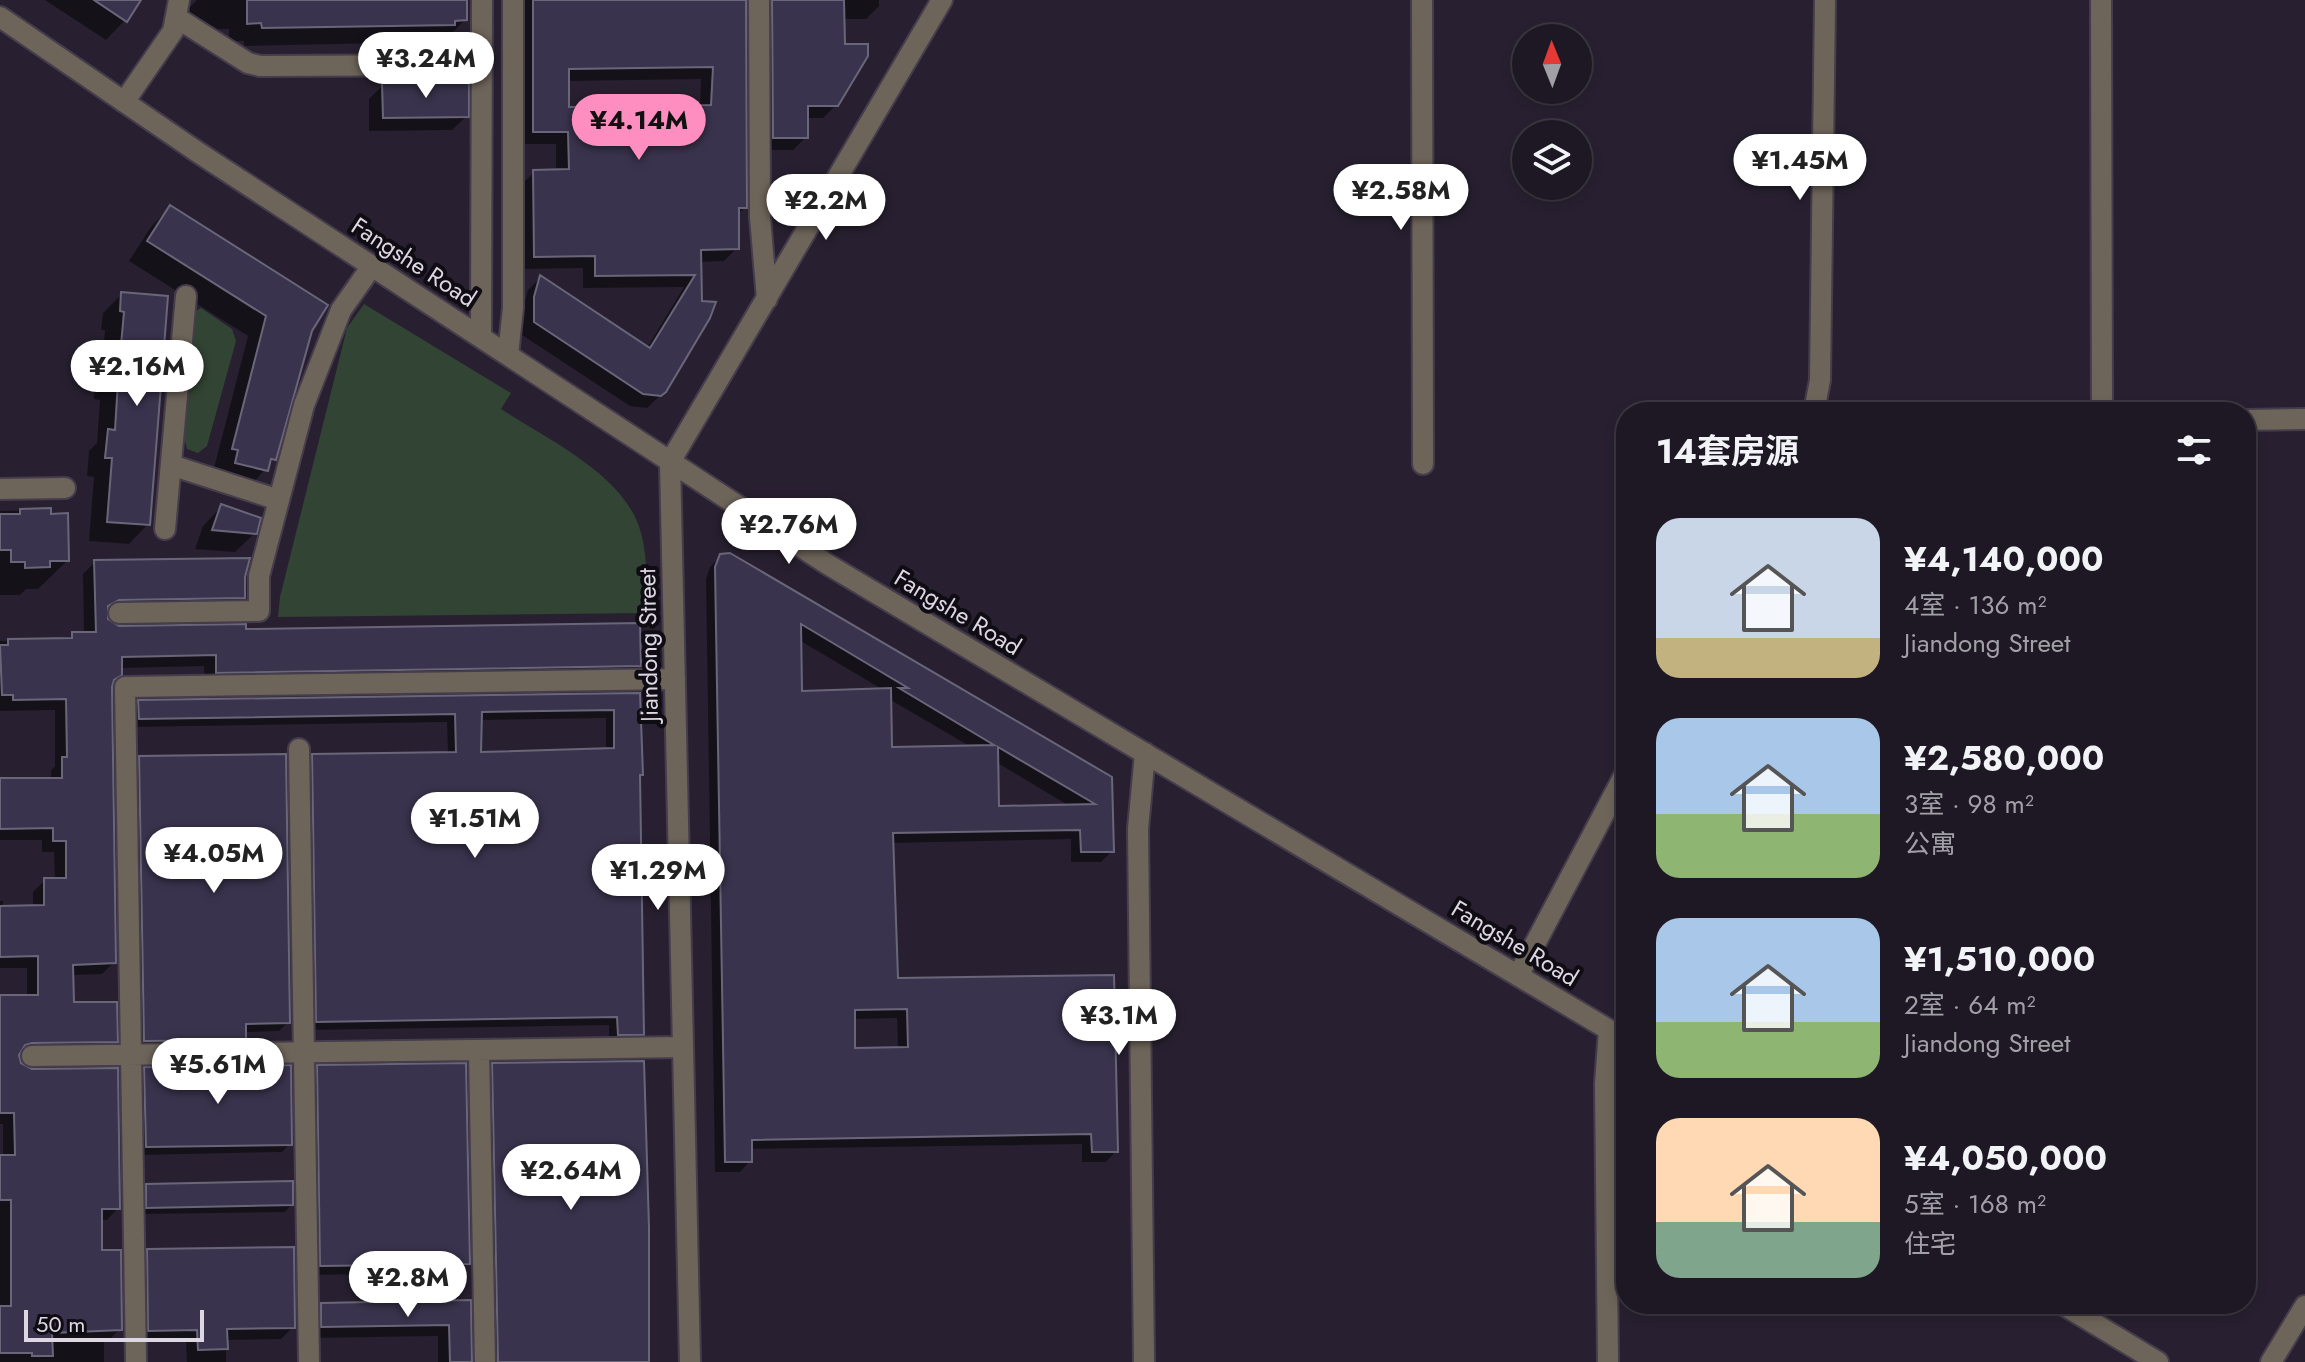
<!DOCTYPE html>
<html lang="zh">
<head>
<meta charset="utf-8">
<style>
  body { margin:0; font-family:Jost,"Noto Sans SC",sans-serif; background:#26212c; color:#f1f3f6; height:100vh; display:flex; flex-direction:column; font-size:30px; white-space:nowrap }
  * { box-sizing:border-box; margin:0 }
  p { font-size:26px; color:#a1a0a6 }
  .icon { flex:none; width:44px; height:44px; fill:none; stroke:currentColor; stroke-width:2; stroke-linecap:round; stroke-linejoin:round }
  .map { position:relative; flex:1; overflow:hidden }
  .side { position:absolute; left:1616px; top:402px; width:640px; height:912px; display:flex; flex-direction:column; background:#1e1824; border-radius:32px; box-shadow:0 4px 12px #0003,0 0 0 2px #3c3741 }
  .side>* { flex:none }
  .needle { width:52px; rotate:359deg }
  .fabs { position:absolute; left:1512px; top:24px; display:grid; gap:16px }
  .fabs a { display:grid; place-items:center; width:80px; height:80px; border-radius:50%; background:#1e1824; box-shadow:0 4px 12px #0003,0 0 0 2px #3c3741; font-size:40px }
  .scale { position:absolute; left:24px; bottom:20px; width:180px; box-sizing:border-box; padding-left:8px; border:4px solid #dcd7e2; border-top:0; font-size:22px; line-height:28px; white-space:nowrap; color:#dcd7e2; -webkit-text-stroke:6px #0f0c13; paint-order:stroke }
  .price { position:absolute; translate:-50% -68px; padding:0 18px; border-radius:28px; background:#fff; color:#222; font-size:26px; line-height:52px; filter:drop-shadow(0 2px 4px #0008) }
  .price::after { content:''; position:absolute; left:50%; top:48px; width:24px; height:18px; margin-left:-12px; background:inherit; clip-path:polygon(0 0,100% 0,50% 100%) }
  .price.current { background:#fd8ebf; color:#111 }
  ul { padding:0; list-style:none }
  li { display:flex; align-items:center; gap:24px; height:200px; padding:0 40px }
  li span { display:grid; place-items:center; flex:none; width:224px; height:160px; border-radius:24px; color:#555 }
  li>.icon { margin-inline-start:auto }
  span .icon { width:96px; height:96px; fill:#fffc; stroke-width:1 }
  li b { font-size:34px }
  h2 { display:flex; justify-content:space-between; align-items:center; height:96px; padding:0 40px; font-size:34px }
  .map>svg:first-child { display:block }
  .green { fill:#324434 }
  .shadow { fill:#0007; fill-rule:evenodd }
  .building { fill:#39334d; stroke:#6a667a; stroke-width:2; fill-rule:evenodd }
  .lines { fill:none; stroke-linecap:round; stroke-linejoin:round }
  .minor-casing { stroke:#453d4c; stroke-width:24 }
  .minor { stroke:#6e655a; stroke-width:20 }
  .labels { text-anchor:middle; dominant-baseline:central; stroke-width:8; stroke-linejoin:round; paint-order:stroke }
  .street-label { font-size:24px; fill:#dcd7e2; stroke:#0f0c13 }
</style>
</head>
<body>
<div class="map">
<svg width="2305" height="1362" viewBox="0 0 2305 1362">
  <rect width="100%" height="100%" fill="#282030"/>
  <path class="green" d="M 364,304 L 511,393 L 501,409 C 548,440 626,475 641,533 C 648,558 646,587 648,613 L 278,617 L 280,597 L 347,328 Z
    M 201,308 L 232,329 L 236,341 L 207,446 L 198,453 L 187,449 L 183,433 L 194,312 Z"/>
  <path class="shadow" d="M 45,0 L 139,0 L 125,20 L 106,40 Z
    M 197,0 L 465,0 L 465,20 L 447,38 L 438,38 L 434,42 L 244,46 L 244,41 L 229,41 L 229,29 L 190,30 L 190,7 Z
    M 520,0 L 745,0 L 745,207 L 737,215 L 737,248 L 724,261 L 699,262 L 665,391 L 647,408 L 630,406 L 522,335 L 522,311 L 528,290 L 540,278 L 647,348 L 684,287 L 583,288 L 583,268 L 522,269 L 521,185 L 534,172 L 556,172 L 556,144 L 521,144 ZM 701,79 L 700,107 L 567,109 L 567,81 Z
    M 749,0 L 879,0 L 879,6 L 866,19 L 842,19 L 836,105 L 823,118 L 806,118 L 806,137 L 793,150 L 761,150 L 753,2 Z
    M 383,85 L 467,116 L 452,130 L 369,131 L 369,99 Z
    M 170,207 L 310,330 L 274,459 L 247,490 L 217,482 L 220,469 L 214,468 L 248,336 L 129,261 L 151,227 Z
    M 122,294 L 148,524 L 129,544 L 89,541 L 94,477 L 87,476 L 89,451 L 97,443 L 100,400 L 94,399 L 95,377 L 102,370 L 105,330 L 101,330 L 103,313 Z
    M 222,506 L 255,533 L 235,552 L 195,549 L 203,526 Z
    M 49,510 L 67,561 L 38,589 L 26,589 L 20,595 L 0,595 L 0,511 Z
    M 721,556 L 1110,778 L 1112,851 L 1101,862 L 1071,862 L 1071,839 L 891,843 L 896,980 L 1116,1151 L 1106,1162 L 1082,1162 L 1082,1144 L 750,1149 L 750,1161 L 740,1172 L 715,1172 L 706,579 L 710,567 ZM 799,640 L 885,691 L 800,693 ZM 889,699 L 971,747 L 890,749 ZM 996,762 L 1071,807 L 997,808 ZM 897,1018 L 898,1050 L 853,1050 L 853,1019 Z
    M 95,562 L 243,577 L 243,597 L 231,609 L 105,611 L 111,626 L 119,628 L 244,631 L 639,666 L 627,678 L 205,684 L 204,666 L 120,668 L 111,682 L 114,962 L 102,974 L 72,975 L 72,1004 L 116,1041 L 104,1053 L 18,1054 L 17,1057 L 118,1208 L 107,1220 L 100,1220 L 100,1252 L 120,1329 L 108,1341 L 104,1341 L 104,1362 L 0,1362 L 0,1157 L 3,1157 L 3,1124 L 0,1124 L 0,997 L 27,997 L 27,968 L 0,968 L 0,901 L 3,901 L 3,908 L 33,907 L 33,892 L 45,880 L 55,880 L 54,852 L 42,852 L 42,840 L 0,840 L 0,780 L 51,780 L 51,771 L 55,766 L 55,710 L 0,711 L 0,641 L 67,640 L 73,634 L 84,634 L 83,574 Z
    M 638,695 L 641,775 L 638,777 L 642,1034 L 633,1043 L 609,1043 L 609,1025 L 308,1030 L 304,765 L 313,756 L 448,754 L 447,722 L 130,727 L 130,711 L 139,702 ZM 606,718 L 606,751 L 478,754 L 480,720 Z
    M 140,758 L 288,1022 L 279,1031 L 244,1032 L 244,1039 L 235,1048 L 135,1050 L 131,767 Z
    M 493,1065 L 648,1362 L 487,1362 L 481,1077 Z
    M 318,1067 L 468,1263 L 459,1272 L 312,1275 L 309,1076 Z
    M 145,1069 L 290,1144 L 282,1152 L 138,1155 L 137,1078 Z
    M 147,1186 L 291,1205 L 285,1212 L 140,1214 L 140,1193 Z
    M 148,1251 L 293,1327 L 281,1339 L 226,1340 L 226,1362 L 187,1362 L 186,1341 L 137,1342 L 136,1263 Z
    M 469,1302 L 471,1362 L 438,1362 L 438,1336 L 310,1338 L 310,1317 L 322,1305 Z"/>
  <path class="building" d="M 94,0 L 141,0 L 127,22 Z
    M 247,0 L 467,0 L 467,20 L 455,21 L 455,25 L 262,28 L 261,23 L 247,24 Z
    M 533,0 L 746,0 L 747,208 L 739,208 L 739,249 L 701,250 L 702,301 L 716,302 L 710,318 L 666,392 L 661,396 L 643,394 L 534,322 L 534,297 L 540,275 L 650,348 L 695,275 L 595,276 L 595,256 L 534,257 L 533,170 L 569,169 L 568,132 L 533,132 ZM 713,67 L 711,105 L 569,107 L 569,69 Z
    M 772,0 L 844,0 L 845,44 L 868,44 L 868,56 L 838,106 L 808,106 L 808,138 L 773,138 Z
    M 469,82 L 469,117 L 383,118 L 382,83 Z
    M 170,205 L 328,305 L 312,331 L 276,460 L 271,459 L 268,471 L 235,463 L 238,450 L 232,449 L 266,316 L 147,241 Z
    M 121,292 L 168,296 L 150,525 L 107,522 L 112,458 L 105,458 L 108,429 L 115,430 L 118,381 L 112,381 L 114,356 L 120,356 L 124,312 L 120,311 Z
    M 221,504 L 261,518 L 257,534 L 212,530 Z
    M 51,508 L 51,514 L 68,513 L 69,561 L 50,561 L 50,567 L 25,568 L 25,562 L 11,562 L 11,550 L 0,550 L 0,514 L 20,514 L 20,509 Z
    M 730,553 L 1112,777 L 1114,852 L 1081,852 L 1080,830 L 893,833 L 898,978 L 1114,975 L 1118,1152 L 1092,1152 L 1091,1134 L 752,1140 L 752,1162 L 725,1162 L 715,567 L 720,554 ZM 801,624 L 908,688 L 899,688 L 994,745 L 892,747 L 891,688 L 802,691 ZM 998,747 L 1095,804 L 999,806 ZM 907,1009 L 908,1047 L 855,1048 L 855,1010 Z
    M 250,558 L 245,577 L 245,598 L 119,600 L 108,606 L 108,619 L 119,626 L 246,624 L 246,629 L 640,623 L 641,666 L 216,673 L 216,655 L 122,657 L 122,675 L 114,680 L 112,687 L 116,963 L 73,965 L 74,1002 L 117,1002 L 118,1042 L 32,1043 L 25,1045 L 19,1055 L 21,1063 L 32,1069 L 118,1068 L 120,1209 L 102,1209 L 102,1250 L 121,1250 L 122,1330 L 52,1333 L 53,1356 L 32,1356 L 32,1353 L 0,1353 L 0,1306 L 11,1306 L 11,1200 L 0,1200 L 0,1155 L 15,1155 L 14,1113 L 0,1113 L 0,995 L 38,995 L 38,956 L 0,957 L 0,906 L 44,905 L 44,878 L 66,878 L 66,841 L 53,841 L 53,828 L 0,829 L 0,778 L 62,778 L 62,757 L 67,757 L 66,699 L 13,700 L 13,695 L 2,695 L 0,645 L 8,645 L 8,639 L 72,638 L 72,632 L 96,632 L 94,560 Z
    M 640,693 L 643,775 L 640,775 L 644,1035 L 618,1035 L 617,1017 L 316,1022 L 312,754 L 456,752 L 455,714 L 139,719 L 138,700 ZM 614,710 L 614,748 L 481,752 L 482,712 Z
    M 286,754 L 290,1023 L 246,1024 L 246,1040 L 144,1041 L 139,756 Z
    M 644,1061 L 649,1228 L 649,1362 L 498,1362 L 492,1063 Z
    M 466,1063 L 470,1264 L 320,1266 L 317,1065 Z
    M 291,1065 L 292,1145 L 146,1147 L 144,1067 Z
    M 293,1181 L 293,1205 L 146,1208 L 146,1184 Z
    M 294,1247 L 295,1328 L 227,1329 L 228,1349 L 198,1350 L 197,1330 L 148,1331 L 147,1249 Z
    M 471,1300 L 472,1362 L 450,1362 L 449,1325 L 321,1327 L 321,1303 Z"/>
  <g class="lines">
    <g class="minor-casing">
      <path id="minor" d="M 759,0 L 760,217 L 767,299
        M 1422,0 L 1423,464
        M 2101,0 L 2102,412
        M 0,17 L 199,153 L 827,564 L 1626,1040
        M 177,18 L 248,63 L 260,66 L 481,65
        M 124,102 L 173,31 L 179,0
        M 481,337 L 482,0
        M 508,355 L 513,308 L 513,0
        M 1814,412 L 1820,380 L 1825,0
        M 2246,420 L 2305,419
        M 171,465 L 279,500
        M 0,489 L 65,488
        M 165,529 L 186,296
        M 119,613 L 259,611 L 259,576 L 304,405 L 341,310 L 372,266
        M 299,749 L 309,1362
        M 1518,976 L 1626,772
        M 479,1050 L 485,1362
        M 32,1056 L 683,1047
        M 2062,1304 L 2158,1362
        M 136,1362 L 125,687 L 675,679
        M 690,1362 L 670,462 L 942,0
        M 1144,1362 L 1138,829 L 1145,753
        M 1608,1362 L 1605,1084 L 1609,1030
        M 2271,1362 L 2305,1306"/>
    </g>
    <use href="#minor" class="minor"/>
  </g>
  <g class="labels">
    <g class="street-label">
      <text transform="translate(414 262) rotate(33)">Fangshe Road</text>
      <text transform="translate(958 612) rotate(31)">Fangshe Road</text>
      <text transform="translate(648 645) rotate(-91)">Jiandong Street</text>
      <text transform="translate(1515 943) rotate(31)">Fangshe Road</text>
    </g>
  </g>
</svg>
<div class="fabs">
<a><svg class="needle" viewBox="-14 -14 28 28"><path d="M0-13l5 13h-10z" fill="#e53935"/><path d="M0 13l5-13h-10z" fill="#a1a0a6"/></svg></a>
<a><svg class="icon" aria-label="layers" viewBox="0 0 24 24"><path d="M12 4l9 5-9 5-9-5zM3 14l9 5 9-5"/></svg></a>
</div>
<div class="scale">50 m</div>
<b class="price" style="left:426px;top:100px">¥3.24M</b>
<b class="price current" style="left:639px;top:162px">¥4.14M</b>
<b class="price" style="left:1800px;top:202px">¥1.45M</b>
<b class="price" style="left:1401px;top:232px">¥2.58M</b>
<b class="price" style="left:826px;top:242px">¥2.2M</b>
<b class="price" style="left:137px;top:408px">¥2.16M</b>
<b class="price" style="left:789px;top:566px">¥2.76M</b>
<b class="price" style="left:475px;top:860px">¥1.51M</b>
<b class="price" style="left:214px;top:895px">¥4.05M</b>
<b class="price" style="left:658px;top:912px">¥1.29M</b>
<b class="price" style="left:1119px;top:1057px">¥3.1M</b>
<b class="price" style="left:218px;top:1106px">¥5.61M</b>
<b class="price" style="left:571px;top:1212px">¥2.64M</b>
<b class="price" style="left:408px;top:1319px">¥2.8M</b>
<section class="side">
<h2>14套房源<svg class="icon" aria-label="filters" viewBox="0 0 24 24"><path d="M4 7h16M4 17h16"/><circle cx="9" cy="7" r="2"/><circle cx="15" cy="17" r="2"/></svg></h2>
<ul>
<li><span style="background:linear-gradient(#c9d6e8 75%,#c2b280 0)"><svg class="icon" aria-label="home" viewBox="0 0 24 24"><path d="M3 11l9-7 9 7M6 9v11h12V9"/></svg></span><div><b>¥4,140,000</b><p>4室 · 136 m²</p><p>Jiandong Street</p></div></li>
<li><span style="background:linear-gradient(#a9c7e8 60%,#8fb573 0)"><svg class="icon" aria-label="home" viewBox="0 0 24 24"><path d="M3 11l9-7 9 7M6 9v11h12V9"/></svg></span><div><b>¥2,580,000</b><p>3室 · 98 m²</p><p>公寓</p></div></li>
<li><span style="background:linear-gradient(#a9c7e8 65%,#8fb573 0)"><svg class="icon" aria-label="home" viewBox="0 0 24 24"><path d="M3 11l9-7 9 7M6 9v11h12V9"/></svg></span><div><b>¥1,510,000</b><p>2室 · 64 m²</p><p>Jiandong Street</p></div></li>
<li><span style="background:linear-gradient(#ffd9b3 65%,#7fa58c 0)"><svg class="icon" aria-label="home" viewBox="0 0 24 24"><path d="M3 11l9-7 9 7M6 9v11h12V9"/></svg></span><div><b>¥4,050,000</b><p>5室 · 168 m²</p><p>住宅</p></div></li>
</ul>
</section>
</div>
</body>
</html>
